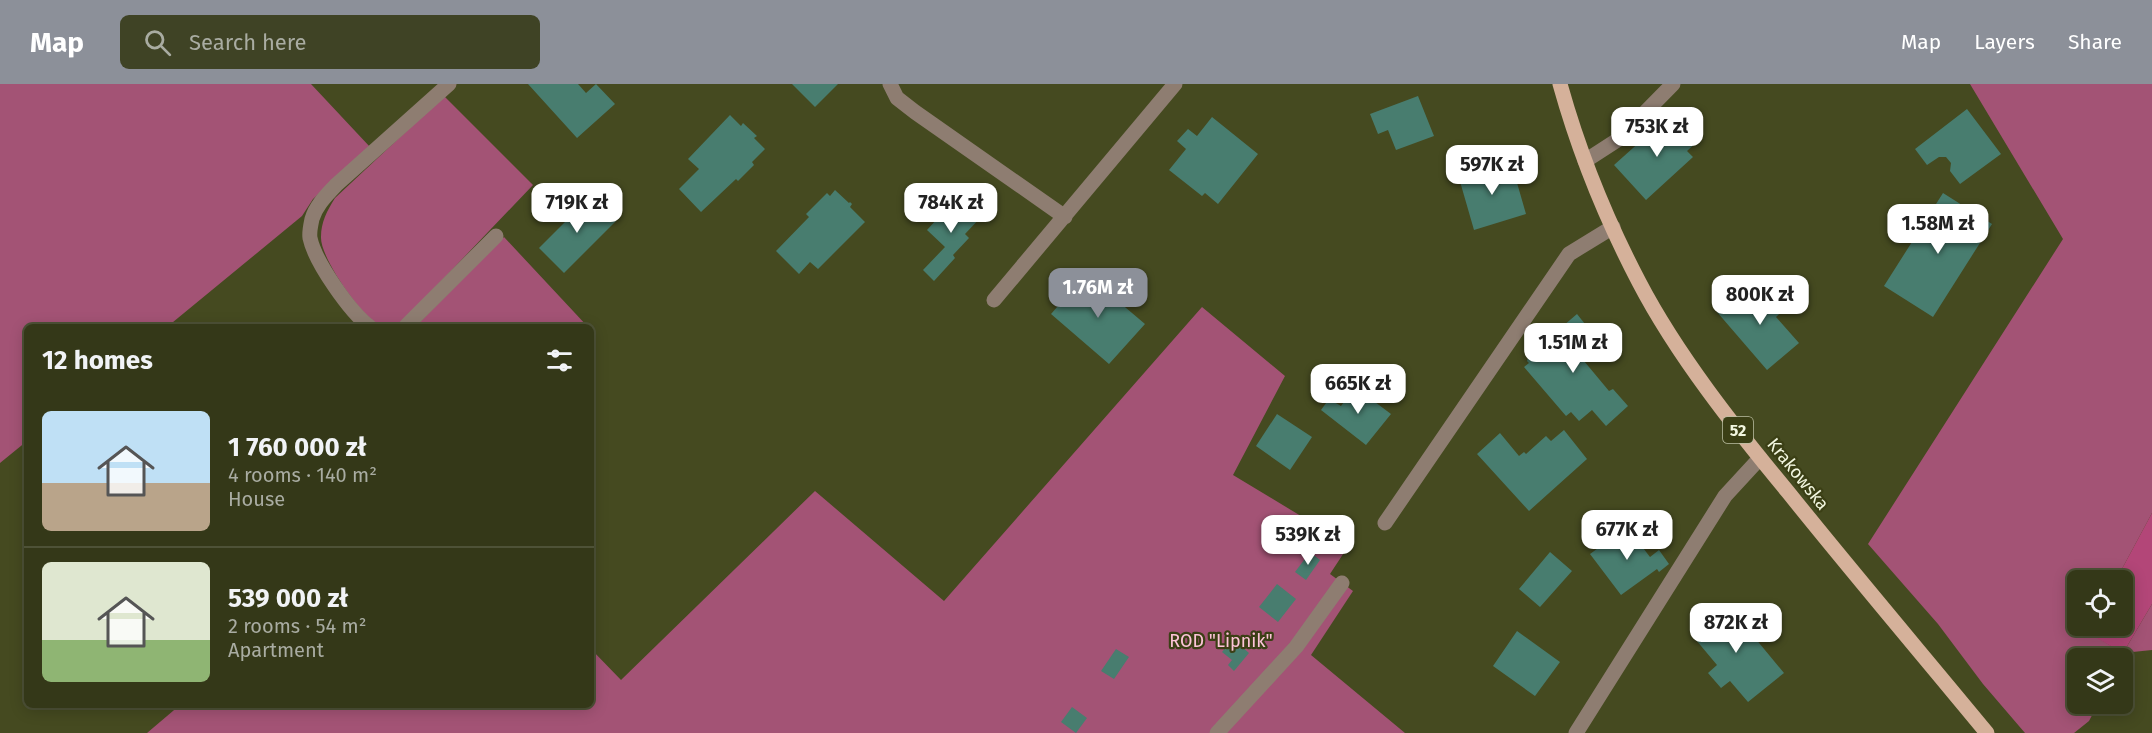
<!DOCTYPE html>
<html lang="en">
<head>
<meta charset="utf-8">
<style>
  body { margin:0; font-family:"Fira Sans",sans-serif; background:#3f4325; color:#f1f3f6; height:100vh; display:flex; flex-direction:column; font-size:22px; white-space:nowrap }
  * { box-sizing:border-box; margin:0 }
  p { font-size:20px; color:#a9aca2 }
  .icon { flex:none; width:33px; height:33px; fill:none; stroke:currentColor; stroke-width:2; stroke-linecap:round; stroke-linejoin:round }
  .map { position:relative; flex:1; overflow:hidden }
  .panel { position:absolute; left:24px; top:240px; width:570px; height:384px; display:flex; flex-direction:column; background:#343818; border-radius:9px; box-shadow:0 3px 15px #0003,0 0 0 2px #4e5237 }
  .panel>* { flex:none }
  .controls { position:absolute; left:2067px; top:486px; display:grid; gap:12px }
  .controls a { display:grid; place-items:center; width:66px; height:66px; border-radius:9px; background:#343818; box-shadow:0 3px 15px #0003,0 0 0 2px #4e5237; font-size:30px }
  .price { position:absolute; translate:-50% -51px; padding:0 14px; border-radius:12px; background:#fff; color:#222; font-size:20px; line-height:39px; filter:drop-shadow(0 2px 3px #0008) }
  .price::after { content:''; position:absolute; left:50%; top:36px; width:18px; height:14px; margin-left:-9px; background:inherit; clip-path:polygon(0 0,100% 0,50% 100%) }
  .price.on { background:#8c9099; color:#fff }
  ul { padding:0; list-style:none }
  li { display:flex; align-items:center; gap:18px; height:150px; padding:0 18px }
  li+li { border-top:2px solid #4e5237 }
  li span { display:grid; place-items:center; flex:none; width:168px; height:120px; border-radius:9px; color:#555 }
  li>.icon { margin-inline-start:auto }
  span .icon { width:72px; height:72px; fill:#fffc; stroke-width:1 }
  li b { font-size:26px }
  h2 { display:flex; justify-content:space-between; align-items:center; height:72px; padding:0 18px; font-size:26px }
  header { display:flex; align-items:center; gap:36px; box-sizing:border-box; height:84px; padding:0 30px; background:#8c9099; color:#fff }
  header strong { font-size:28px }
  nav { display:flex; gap:33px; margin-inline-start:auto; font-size:21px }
  .search { width:420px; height:54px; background:#3f4325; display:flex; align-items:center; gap:15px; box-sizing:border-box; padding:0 21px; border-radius:9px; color:#a9aca2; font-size:22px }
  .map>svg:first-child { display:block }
  .green { fill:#a35375 }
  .forest { fill:#b34678 }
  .building { fill:#487d6f }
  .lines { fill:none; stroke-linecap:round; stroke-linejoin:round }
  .minor { stroke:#8e7d71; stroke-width:15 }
  .major { stroke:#d5b19a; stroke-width:15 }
  .labels { text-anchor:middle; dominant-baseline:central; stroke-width:4.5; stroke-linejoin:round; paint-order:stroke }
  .shield { fill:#3b3f15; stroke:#bbbfa2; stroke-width:1.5 }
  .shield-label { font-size:16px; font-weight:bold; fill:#f2f6df }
  .street-label { font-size:18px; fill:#f2f6df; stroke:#3b3f15 }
  .park-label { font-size:18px; fill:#fec4d9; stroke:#3b3f15 }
</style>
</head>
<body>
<header>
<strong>Map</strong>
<div class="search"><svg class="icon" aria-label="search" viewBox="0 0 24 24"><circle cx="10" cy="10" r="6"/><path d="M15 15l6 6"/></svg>Search here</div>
<nav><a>Map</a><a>Layers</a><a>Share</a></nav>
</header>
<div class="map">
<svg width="2152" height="649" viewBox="0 0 2152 649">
  <rect width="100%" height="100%" fill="#454a20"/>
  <path class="green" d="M 0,0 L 311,0 L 370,63 L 313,115 L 302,132 L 167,243 L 27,243 L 27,357 L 0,379 Z
    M 1970,0 L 2152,0 L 2152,429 L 2116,496 L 2078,496 L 2078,542 L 2092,542 L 2088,548 L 2123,569 L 2152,520 L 2152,566 L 2123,569 L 2120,574 L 2078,574 L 2078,620 L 2098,620 L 2089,637 L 2074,649 L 2025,649 L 1983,600 L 1938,540 L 1868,460 L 2063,155 Z
    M 444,12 L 533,101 L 404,236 C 396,240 387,244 378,240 C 360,231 320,173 321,153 C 321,138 327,127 335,114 Z
    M 504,153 L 588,243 L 415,243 Z
    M 1202,223 L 1285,292 L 1233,391 L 1349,461 L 1330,490 L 1353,507 L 1311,571 L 1405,649 L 147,649 L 180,621 L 591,621 L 591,565 L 621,596 L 815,407 L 944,517 Z"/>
  <path class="forest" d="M 2152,429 L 2152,520 L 2123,569 L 2088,549 L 2092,542 L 2122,542 L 2122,496 L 2116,496 Z"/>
  <path class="building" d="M 528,0 L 578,0 L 586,9 L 596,0 L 615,20 L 577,54 Z
    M 792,0 L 838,0 L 815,23 Z
    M 1418,12 L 1434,52 L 1396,66 L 1388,46 L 1378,50 L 1370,30 Z
    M 1967,25 L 2001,70 L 1960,100 L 1950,87 L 1951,79 L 1946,73 L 1939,73 L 1927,81 L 1915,65 Z
    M 730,31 L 741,42 L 743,39 L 757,52 L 754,54 L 765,65 L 752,78 L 754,81 L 738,97 L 736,95 L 701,128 L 679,105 L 699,85 L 688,75 Z
    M 1212,33 L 1258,70 L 1218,120 L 1205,109 L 1202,112 L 1169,86 L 1186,65 L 1177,57 L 1188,45 L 1197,52 Z
    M 1682,37 L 1699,56 L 1687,67 L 1693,73 L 1646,116 L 1614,81 L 1662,38 L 1670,48 Z
    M 1511,78 L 1526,130 L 1474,146 L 1459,94 Z
    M 835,106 L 849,119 L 850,118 L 852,120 L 850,123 L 865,138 L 818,185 L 810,178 L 799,190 L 776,167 L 809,133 L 806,130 L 827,109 L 830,112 Z
    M 1943,109 L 1992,140 L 1933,233 L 1884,202 Z
    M 591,112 L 616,137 L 564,189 L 539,164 Z
    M 958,112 L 981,133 L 965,150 L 969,154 L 953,171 L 955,174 L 934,197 L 923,186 L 945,163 L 927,146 Z
    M 1086,190 L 1145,240 L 1109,280 L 1051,230 Z
    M 1749,201 L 1768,222 L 1784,208 L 1792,218 L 1776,233 L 1799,259 L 1767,286 L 1717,228 Z
    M 1577,230 L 1601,260 L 1586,271 L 1588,274 L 1584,277 L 1609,307 L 1613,305 L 1628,322 L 1606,342 L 1592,326 L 1579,337 L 1571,328 L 1566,332 L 1524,283 L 1529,279 L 1527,277 L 1529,271 Z
    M 1355,303 L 1391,330 L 1366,361 L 1321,326 L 1329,315 L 1341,322 Z
    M 1277,330 L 1312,353 L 1290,386 L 1256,362 Z
    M 1564,346 L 1587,375 L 1529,427 L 1477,370 L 1500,349 L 1519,372 L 1524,368 L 1526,370 L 1546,352 L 1551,357 Z
    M 1627,443 L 1650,473 L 1659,466 L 1669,480 L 1659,488 L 1657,485 L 1621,511 L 1590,470 Z
    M 1310,468 L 1320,476 L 1306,496 L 1295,488 Z
    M 1550,468 L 1572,487 L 1540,523 L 1519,505 Z
    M 1277,500 L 1296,515 L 1278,538 L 1259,523 Z
    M 1726,519 L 1784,589 L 1748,618 L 1730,597 L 1721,604 L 1708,589 L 1717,581 L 1691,550 Z
    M 1517,547 L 1560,578 L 1535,612 L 1493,582 Z
    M 1233,555 L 1249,569 L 1234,587 L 1228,581 L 1232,576 L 1222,568 Z
    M 1116,565 L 1129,573 L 1114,595 L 1101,587 Z
    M 1072,623 L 1087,634 L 1076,649 L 1061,638 Z"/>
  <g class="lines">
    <path class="minor" d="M 890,0 L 897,14 L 915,28 L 1065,133
      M 1585,77 L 1619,55 L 1673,0
      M 994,216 L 1175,0
      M 370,243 C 350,228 315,178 310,154 C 309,148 311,140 312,135 C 316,121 327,111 336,101 L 449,0
      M 405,243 L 496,152
      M 1385,439 L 1569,170 L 1613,143
      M 1217,649 L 1296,563 L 1342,499
      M 1576,649 L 1725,412 L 1760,374"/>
    <path class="major" d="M 1560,0 C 1579,68 1606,135 1639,198 C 1677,271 1735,344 1788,408 C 1853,489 1921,569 1987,649"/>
  </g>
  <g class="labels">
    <rect class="shield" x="1723" y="333" width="30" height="26" rx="4.5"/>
    <g class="shield-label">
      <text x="1738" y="346">52</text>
    </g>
    <g class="street-label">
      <text transform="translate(1798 390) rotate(51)">Krakowska</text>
    </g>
    <g class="park-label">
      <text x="1221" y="557">ROD "Lipnik"</text>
    </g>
  </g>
</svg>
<div class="controls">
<a><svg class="icon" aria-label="locate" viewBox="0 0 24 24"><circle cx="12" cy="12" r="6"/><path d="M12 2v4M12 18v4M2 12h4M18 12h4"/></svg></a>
<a><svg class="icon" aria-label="layers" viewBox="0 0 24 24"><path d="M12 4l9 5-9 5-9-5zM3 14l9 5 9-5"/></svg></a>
</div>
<b class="price" style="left:1657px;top:74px">753K zł</b>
<b class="price" style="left:1492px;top:112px">597K zł</b>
<b class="price" style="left:577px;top:150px">719K zł</b>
<b class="price" style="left:951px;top:150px">784K zł</b>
<b class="price" style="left:1938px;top:171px">1.58M zł</b>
<b class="price on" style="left:1098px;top:235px">1.76M zł</b>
<b class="price" style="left:1760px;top:242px">800K zł</b>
<b class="price" style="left:1573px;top:290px">1.51M zł</b>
<b class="price" style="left:1358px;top:331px">665K zł</b>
<b class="price" style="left:1627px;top:477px">677K zł</b>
<b class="price" style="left:1308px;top:482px">539K zł</b>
<b class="price" style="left:1736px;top:570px">872K zł</b>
<section class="panel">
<h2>12 homes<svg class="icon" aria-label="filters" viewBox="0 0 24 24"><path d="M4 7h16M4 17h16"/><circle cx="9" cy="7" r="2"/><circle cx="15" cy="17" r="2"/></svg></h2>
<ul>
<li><span style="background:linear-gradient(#bfe0f5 60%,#b9a48a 0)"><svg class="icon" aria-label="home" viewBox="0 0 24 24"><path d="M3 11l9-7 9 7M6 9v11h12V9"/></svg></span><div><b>1 760 000 zł</b><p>4 rooms · 140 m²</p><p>House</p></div></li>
<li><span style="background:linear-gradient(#dfe7d0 65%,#8fb573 0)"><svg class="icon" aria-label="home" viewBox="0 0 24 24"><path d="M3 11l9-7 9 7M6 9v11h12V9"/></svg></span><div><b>539 000 zł</b><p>2 rooms · 54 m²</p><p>Apartment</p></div></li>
</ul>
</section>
</div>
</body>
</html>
